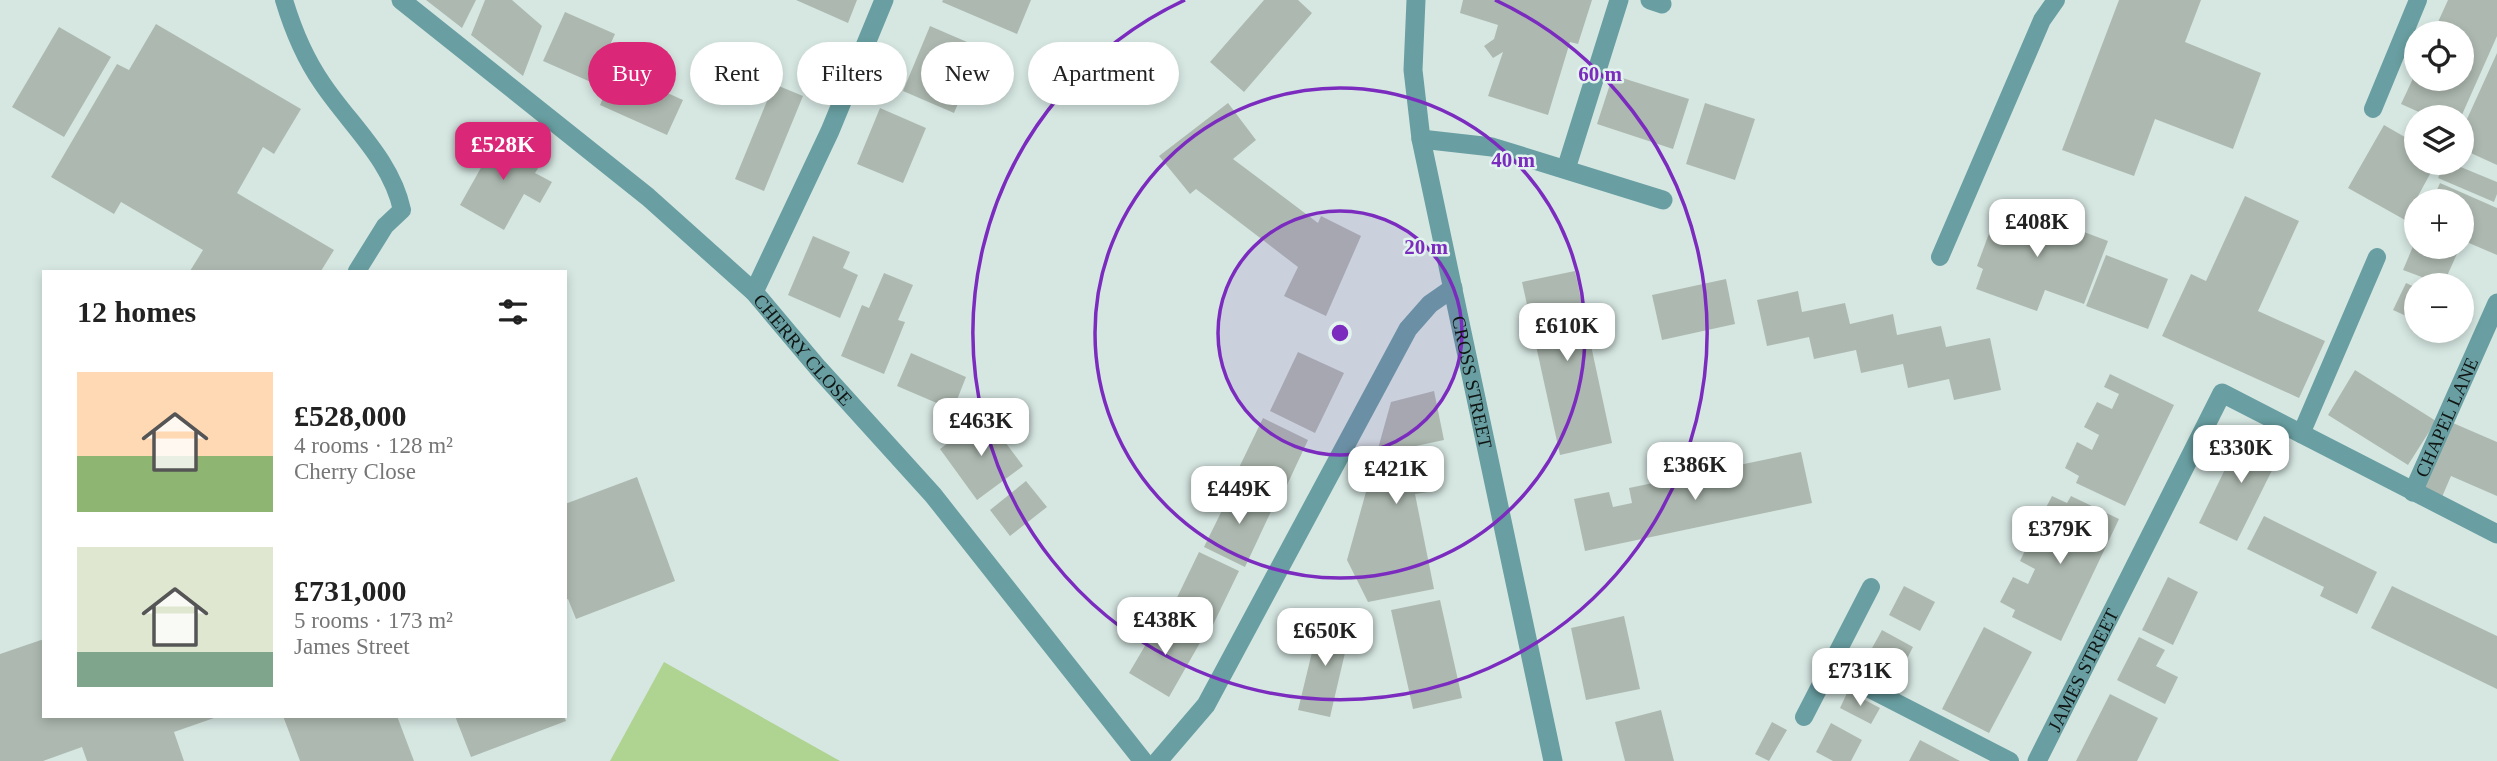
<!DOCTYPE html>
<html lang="en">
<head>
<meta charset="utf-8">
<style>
  body { margin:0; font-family:"Times New Roman",serif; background:#f2f2f2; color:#222; height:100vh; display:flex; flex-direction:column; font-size:26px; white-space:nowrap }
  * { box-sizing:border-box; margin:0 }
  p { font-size:23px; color:#767676 }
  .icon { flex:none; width:38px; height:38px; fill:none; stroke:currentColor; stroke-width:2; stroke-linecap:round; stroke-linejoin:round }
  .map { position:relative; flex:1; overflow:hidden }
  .drawer { position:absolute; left:42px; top:270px; width:525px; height:448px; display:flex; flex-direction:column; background:#fff; border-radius:0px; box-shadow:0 4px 10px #0003 }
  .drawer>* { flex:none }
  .hud { position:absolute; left:588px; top:42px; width:665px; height:63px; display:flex; gap:14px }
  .controls { position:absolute; left:2404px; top:21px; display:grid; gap:14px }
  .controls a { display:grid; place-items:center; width:70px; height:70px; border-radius:50%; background:#fff; box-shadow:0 4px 10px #0003; font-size:35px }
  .price { position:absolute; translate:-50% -60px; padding:0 16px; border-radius:14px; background:#fff; color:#222; font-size:23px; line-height:46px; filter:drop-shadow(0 2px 4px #0008) }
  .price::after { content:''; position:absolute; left:50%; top:42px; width:21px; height:16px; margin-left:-10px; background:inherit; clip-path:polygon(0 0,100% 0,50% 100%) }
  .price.current { background:#db2777; color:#fff }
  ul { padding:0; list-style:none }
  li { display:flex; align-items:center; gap:21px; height:175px; padding:0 35px }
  li span { display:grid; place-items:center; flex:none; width:196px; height:140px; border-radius:0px; color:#555 }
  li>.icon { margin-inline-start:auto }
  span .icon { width:84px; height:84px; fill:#fffc; stroke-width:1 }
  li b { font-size:30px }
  h2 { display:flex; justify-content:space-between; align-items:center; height:84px; padding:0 35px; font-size:30px }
  .pill { padding:0 24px; border-radius:32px; background:#fff; box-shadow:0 4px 10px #0003; font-size:24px; line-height:63px }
  .pill.current { background:#db2777; color:#fff }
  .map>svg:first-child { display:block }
  .green { fill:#afd391 }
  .building { fill:#adb9b0 }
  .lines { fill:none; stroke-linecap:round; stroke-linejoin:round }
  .service { stroke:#699fa2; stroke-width:18 }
  .minor { stroke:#699fa2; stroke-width:19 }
  .tertiary { stroke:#699fa2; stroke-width:19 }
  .ring { fill:none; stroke:#7b2cbf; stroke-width:3.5 }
  .labels { text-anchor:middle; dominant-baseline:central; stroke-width:5; stroke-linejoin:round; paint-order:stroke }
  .street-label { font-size:19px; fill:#101614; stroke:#e3f4ef }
  .centre { fill:#7b2cbf; stroke:#e3f4ef; stroke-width:3.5 }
  .ring-label { font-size:21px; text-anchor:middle; font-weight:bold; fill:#7b2cbf; stroke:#e3f4ef; stroke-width:5; stroke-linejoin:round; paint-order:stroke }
</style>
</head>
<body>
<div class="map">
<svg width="2497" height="761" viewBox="0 0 2497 761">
  <rect width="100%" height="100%" fill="#d6e7e2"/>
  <path class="green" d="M 664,662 L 840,761 L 610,761 Z"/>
  <path class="building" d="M 426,0 L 476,0 L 462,28 Z
    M 485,0 L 512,0 L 542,26 L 523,76 L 471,35 Z
    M 796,0 L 857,0 L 848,23 Z
    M 943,0 L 1031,0 L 1017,34 L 942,2 Z
    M 1264,0 L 1298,0 L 1312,13 L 1244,92 L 1210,62 Z
    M 1463,0 L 1592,0 L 1578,44 L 1570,42 L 1548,115 L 1488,96 L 1503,52 L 1493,58 L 1484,46 L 1494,39 L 1498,25 L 1460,13 Z
    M 2119,0 L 2201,0 L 2185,42 L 2261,73 L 2233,149 L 2155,119 L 2134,176 L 2062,150 Z
    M 2448,0 L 2497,0 L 2497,36 L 2461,117 L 2430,117 L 2401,104 L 2417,70 L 2417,79 L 2462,79 L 2462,33 L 2433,33 Z
    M 565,12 L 615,34 L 593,83 L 543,61 Z
    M 156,24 L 301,109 L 274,154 L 263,147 L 237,193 L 334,250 L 321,271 L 190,271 L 203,250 L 121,202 L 114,214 L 51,177 L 117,64 L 129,70 Z
    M 930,26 L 981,48 L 954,113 L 903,91 Z
    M 59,27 L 111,57 L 64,137 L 12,107 Z
    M 2497,53 L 2497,165 L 2462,149 L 2462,130 Z
    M 616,70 L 683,100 L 667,135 L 600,105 Z
    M 1613,75 L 1689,99 L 1673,149 L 1597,124 Z
    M 774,84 L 803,96 L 764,191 L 735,179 Z
    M 1228,103 L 1256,140 L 1233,159 L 1318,223 L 1321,216 L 1361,236 L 1326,316 L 1284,296 L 1298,267 L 1196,189 L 1190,194 L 1159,156 Z
    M 1705,103 L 1755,119 L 1735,180 L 1686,164 Z
    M 880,108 L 926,128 L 903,183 L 857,164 Z
    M 2384,125 L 2417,144 L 2417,163 L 2436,163 L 2405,220 L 2348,188 Z
    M 481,131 L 540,165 L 535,173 L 552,182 L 540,203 L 524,194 L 504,230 L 460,205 L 487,157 L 471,148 Z
    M 2445,163 L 2451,163 L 2497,182 L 2497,194 L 2494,202 L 2438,178 Z
    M 2440,183 L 2497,208 L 2497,255 L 2462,240 L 2462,201 L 2432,201 Z
    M 2245,196 L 2299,221 L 2258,311 L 2325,341 L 2299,398 L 2162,336 L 2191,274 L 2206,281 Z
    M 2001,201 L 2108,241 L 2084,304 L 2045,290 L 2037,311 L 1976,289 L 1983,269 L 1977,266 Z
    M 813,236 L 850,252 L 843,268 L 858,275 L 840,318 L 788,295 Z
    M 2417,237 L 2417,247 L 2460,247 L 2443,285 L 2403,270 Z
    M 2106,255 L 2168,279 L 2148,329 L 2086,306 Z
    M 1575,271 L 1612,443 L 1560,455 L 1522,282 Z
    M 884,273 L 913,285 L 898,320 L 905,322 L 884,374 L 841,356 L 862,305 L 869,308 Z
    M 1726,279 L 1735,324 L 1662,340 L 1652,295 Z
    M 2406,283 L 2417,288 L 2417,321 L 2393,310 Z
    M 1798,291 L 1802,312 L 1845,303 L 1850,324 L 1893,314 L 1897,335 L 1941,326 L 1946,347 L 1990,338 L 2001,390 L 1954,400 L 1949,379 L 1908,388 L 1903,364 L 1861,373 L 1856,350 L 1814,359 L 1809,337 L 1767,346 L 1757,300 Z
    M 1298,352 L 1344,373 L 1315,433 L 1270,411 Z
    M 911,353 L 966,377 L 953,410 L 897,386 Z
    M 2355,370 L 2436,421 L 2408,465 L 2328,415 Z
    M 2110,374 L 2174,405 L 2125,506 L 2076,483 L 2079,476 L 2065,468 L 2077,442 L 2092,450 L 2099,435 L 2084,427 L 2097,402 L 2112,409 L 2119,394 L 2104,387 Z
    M 1434,391 L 1444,440 L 1416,446 L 1428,492 L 1415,494 L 1434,589 L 1368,602 L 1347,560 L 1391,402 Z
    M 985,415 L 1023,466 L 977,500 L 940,449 Z
    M 1263,418 L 1308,440 L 1280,500 L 1234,478 Z
    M 2453,423 L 2497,442 L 2497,496 L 2451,476 L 2442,497 L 2424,489 Z
    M 2244,430 L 2283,448 L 2237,541 L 2199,523 Z
    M 1801,452 L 1812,503 L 1585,551 L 1574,499 L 1609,492 L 1613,507 L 1632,503 L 1629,488 Z
    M 637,477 L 675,581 L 576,619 L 568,599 L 565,600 L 565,504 Z
    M 1026,481 L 1047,507 L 1010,536 L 990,510 Z
    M 1234,486 L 1274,505 L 1245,567 L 1204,547 Z
    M 2052,496 L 2067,503 L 2071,496 L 2119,519 L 2061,641 L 2012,617 L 2015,610 L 2000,602 L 2013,577 L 2028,584 L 2035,569 L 2020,561 L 2032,536 L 2047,544 L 2055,529 L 2039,521 Z
    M 2264,516 L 2377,572 L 2357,614 L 2320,596 L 2324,587 L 2247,549 Z
    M 1199,552 L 1239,571 L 1210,631 L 1170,612 Z
    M 2168,577 L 2198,592 L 2173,645 L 2142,630 Z
    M 1904,586 L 1935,602 L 1920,631 L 1889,615 Z
    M 2392,586 L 2497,636 L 2497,689 L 2371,628 Z
    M 1440,600 L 1462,698 L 1413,709 L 1391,610 Z
    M 1624,616 L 1640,689 L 1586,700 L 1571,628 Z
    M 1162,617 L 1201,641 L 1169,697 L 1129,673 Z
    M 1320,619 L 1351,627 L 1330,717 L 1298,710 Z
    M 1984,627 L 2032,652 L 1989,733 L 1942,709 Z
    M 1882,630 L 1913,647 L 1898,676 L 1866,659 Z
    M 2139,637 L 2165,650 L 2156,666 L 2178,677 L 2165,704 L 2117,680 Z
    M 44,639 L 44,716 L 213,716 L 214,718 L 174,732 L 184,761 L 87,761 L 82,747 L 43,761 L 0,761 L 0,654 Z
    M 1848,691 L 1880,708 L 1871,724 L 1840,708 Z
    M 2110,694 L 2158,718 L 2139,757 L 2137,761 L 2076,761 Z
    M 1661,710 L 1674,761 L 1625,761 L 1615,722 Z
    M 283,716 L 397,716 L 414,761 L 300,761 Z
    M 455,716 L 564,716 L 566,721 L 471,757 Z
    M 1772,722 L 1787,730 L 1769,761 L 1755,754 Z
    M 1831,723 L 1862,740 L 1851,761 L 1833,761 L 1816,752 Z
    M 1920,740 L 1960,761 L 1909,761 Z"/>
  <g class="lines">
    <path class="service" d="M 284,0 C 293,30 304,57 322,83 C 350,125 391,159 402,210 L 385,226 L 357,271
      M 2373,109 L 2418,0
      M 1940,257 L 2042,20 L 2056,0
      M 2301,434 L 2377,257
      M 1829,668 L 2010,761
      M 1804,717 L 1871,587"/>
    <g class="minor">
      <path id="s1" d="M 401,0 L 648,197 L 754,292 L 818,368 L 933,495 L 1143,761"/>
      <path d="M 1650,0 L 1662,4"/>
      <path d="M 1421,139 L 1492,147 L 1663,200"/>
      <path d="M 1566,169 L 1619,0"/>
      <path d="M 754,292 L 830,131 L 884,0"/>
      <path id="s2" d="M 2413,492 L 2497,303"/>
      <path d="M 1158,761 L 1206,705 L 1408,329 L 1430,304 L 1453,288"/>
      <path id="s3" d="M 2037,761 L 2222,393 L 2497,534"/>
    </g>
    <path class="tertiary" id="s4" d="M 1416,0 L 1413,70 L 1421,139 L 1553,761"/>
  </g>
  <circle cx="1340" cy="333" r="122" fill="#7b2cbf" fill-opacity=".12"/>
  <g class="ring">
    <circle cx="1340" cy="333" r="122"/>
    <circle cx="1340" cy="333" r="245"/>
    <path d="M1495 0A367 367 0 1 1 1185 0"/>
  </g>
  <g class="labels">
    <g class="street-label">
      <text stroke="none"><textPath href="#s1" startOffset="534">CHERRY CLOSE</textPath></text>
      <text stroke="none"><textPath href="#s4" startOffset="388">CROSS STREET</textPath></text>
      <text stroke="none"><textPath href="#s2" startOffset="82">CHAPEL LANE</textPath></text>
      <text stroke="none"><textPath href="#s3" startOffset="102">JAMES STREET</textPath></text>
    </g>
  </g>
  <circle cx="1340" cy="333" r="10" class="centre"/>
  <g class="ring-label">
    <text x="1600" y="81">60 m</text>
    <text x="1513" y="167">40 m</text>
    <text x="1426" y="254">20 m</text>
  </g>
</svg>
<div class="controls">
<a><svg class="icon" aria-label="locate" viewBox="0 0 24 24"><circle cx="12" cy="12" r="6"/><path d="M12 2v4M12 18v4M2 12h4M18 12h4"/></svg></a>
<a><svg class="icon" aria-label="layers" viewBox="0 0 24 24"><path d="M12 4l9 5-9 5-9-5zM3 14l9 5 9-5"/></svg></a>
<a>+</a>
<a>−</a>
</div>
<b class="price current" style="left:503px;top:182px">£528K</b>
<b class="price" style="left:2037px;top:259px">£408K</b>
<b class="price" style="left:1567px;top:363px">£610K</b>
<b class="price" style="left:981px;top:458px">£463K</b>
<b class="price" style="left:2241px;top:485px">£330K</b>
<b class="price" style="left:1695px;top:502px">£386K</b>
<b class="price" style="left:1396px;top:506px">£421K</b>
<b class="price" style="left:1239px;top:526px">£449K</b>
<b class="price" style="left:2060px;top:566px">£379K</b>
<b class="price" style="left:1165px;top:657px">£438K</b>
<b class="price" style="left:1325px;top:668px">£650K</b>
<b class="price" style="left:1860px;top:708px">£731K</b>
<div class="hud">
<a class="pill current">Buy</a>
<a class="pill">Rent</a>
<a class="pill">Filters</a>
<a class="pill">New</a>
<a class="pill">Apartment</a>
</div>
<section class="drawer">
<h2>12 homes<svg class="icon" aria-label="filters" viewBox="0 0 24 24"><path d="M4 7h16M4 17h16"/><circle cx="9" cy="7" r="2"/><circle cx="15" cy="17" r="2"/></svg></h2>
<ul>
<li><span style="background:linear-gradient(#ffd9b3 60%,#8fb573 0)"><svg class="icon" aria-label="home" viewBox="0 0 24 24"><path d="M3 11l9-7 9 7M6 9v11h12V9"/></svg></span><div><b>£528,000</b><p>4 rooms · 128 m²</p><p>Cherry Close</p></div></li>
<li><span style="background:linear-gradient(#dfe7d0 75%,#7fa58c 0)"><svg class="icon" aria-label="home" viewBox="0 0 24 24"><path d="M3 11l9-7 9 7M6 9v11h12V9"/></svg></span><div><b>£731,000</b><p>5 rooms · 173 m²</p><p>James Street</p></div></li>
</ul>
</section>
</div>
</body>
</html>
